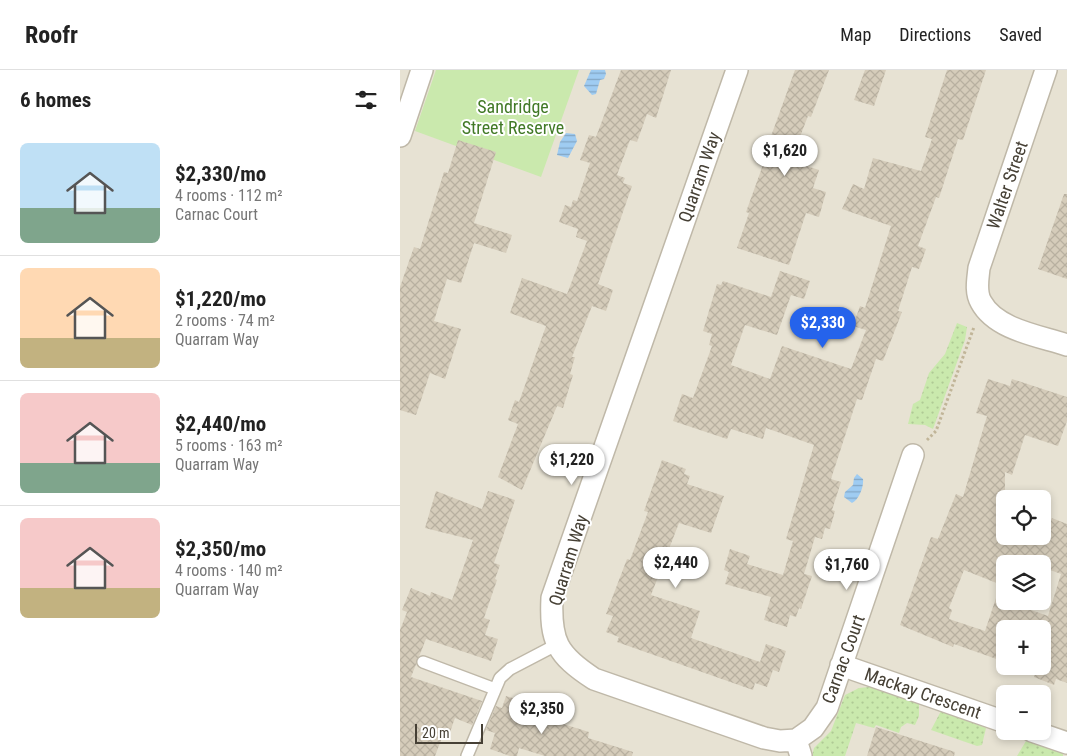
<!DOCTYPE html>
<html lang="en">
<head>
<meta charset="utf-8">
<style>
  body { margin:0; font-family:"Roboto Condensed",sans-serif; background:#f6f6f6; color:#222; height:100vh; display:flex; flex-direction:column; font-size:19px; white-space:nowrap }
  * { box-sizing:border-box; margin:0 }
  p { font-size:16px; color:#767676 }
  .icon { flex:none; width:28px; height:28px; fill:none; stroke:currentColor; stroke-width:2; stroke-linecap:round; stroke-linejoin:round }
  .map { position:relative; flex:1; overflow:hidden }
  .details { display:flex; flex-direction:column; background:#fff; width:400px }
  .details>* { flex:none }
  .controls { position:absolute; left:596px; top:420px; display:grid; gap:10px }
  .controls a { display:grid; place-items:center; width:55px; height:55px; border-radius:8px; background:#fff; box-shadow:0 2px 8px #0003; font-size:25px }
  .scale { position:absolute; left:15px; bottom:12px; width:68px; box-sizing:border-box; padding-left:5px; border:2px solid #464035; border-top:0; font-size:14px; line-height:18px; white-space:nowrap; color:#464035; -webkit-text-stroke:4px #fff; paint-order:stroke }
  .price { position:absolute; translate:-50% -42px; padding:0 11px; border-radius:18px; background:#fff; color:#222; font-size:16px; line-height:32px; filter:drop-shadow(0 1px 2px #0008) }
  .price::after { content:''; position:absolute; left:50%; top:30px; width:15px; height:11px; margin-left:-8px; background:inherit; clip-path:polygon(0 0,100% 0,50% 100%) }
  .price.current { background:#2563eb; color:#fff }
  ul { padding:0; list-style:none }
  li { display:flex; align-items:center; gap:15px; height:125px; padding:0 20px }
  li+li { border-top:1px solid #e0e0e0 }
  li span { display:grid; place-items:center; flex:none; width:140px; height:100px; border-radius:8px; color:#555 }
  li>.icon { margin-inline-start:auto }
  span .icon { width:60px; height:60px; fill:#fffc; stroke-width:1 }
  li b { font-size:21px }
  h2 { display:flex; justify-content:space-between; align-items:center; height:60px; padding:0 20px; font-size:21px }
  header { display:flex; align-items:center; gap:30px; box-sizing:border-box; height:70px; padding:0 25px; background:#fff; border-bottom:1px solid #e0e0e0 }
  header strong { font-size:24px }
  nav { display:flex; gap:28px; margin-inline-start:auto; font-size:18px }
  main { display:flex; flex:1; min-height:0 }
  .map>svg:first-child { display:block }
  .residential { fill:#e7e2d3; fill-rule:evenodd }
  .grass { fill:url(#grass-dots) }
  .park { fill:#cae9ad }
  .water { fill:url(#water-rules) }
  .building { fill:url(#building-cross-hatch); fill-rule:evenodd }
  .lines { fill:none; stroke-linecap:round; stroke-linejoin:round }
  .service-casing { stroke:#bfb8a8; stroke-width:14 }
  .minor-casing { stroke:#bfb8a8; stroke-width:24 }
  .path { stroke:#c1b598; stroke-width:3; stroke-dasharray:2.5 2.5; stroke-linecap:butt }
  .service { stroke:#fff; stroke-width:11 }
  .minor { stroke:#fff; stroke-width:21 }
  .labels { text-anchor:middle; dominant-baseline:central; stroke-width:4; stroke-linejoin:round; paint-order:stroke }
  .park-label { font-size:18px; fill:#417926; stroke:#fff }
  .street-label { font-size:18px; fill:#464035; stroke:#fff }
</style>
</head>
<body>
<header>
<strong>Roofr</strong>
<nav><a>Map</a><a>Directions</a><a>Saved</a></nav>
</header>
<main>
<section class="details">
<h2>6 homes<svg class="icon" aria-label="filters" viewBox="0 0 24 24"><path d="M4 7h16M4 17h16"/><circle cx="9" cy="7" r="2"/><circle cx="15" cy="17" r="2"/></svg></h2>
<ul>
<li><span style="background:linear-gradient(#bfe0f5 65%,#7fa58c 0)"><svg class="icon" aria-label="home" viewBox="0 0 24 24"><path d="M3 11l9-7 9 7M6 9v11h12V9"/></svg></span><div><b>$2,330/mo</b><p>4 rooms · 112 m²</p><p>Carnac Court</p></div></li>
<li><span style="background:linear-gradient(#ffd9b3 70%,#c2b280 0)"><svg class="icon" aria-label="home" viewBox="0 0 24 24"><path d="M3 11l9-7 9 7M6 9v11h12V9"/></svg></span><div><b>$1,220/mo</b><p>2 rooms · 74 m²</p><p>Quarram Way</p></div></li>
<li><span style="background:linear-gradient(#f6c9c9 70%,#7fa58c 0)"><svg class="icon" aria-label="home" viewBox="0 0 24 24"><path d="M3 11l9-7 9 7M6 9v11h12V9"/></svg></span><div><b>$2,440/mo</b><p>5 rooms · 163 m²</p><p>Quarram Way</p></div></li>
<li><span style="background:linear-gradient(#f6c9c9 70%,#c2b280 0)"><svg class="icon" aria-label="home" viewBox="0 0 24 24"><path d="M3 11l9-7 9 7M6 9v11h12V9"/></svg></span><div><b>$2,350/mo</b><p>4 rooms · 140 m²</p><p>Quarram Way</p></div></li>
</ul>
</section>
<div class="map">
<svg width="667" height="686" viewBox="0 0 667 686">
  <defs>
    <pattern id="grass-dots" width="8" height="8" patternUnits="userSpaceOnUse" patternTransform="scale(1.25)"><rect width="8" height="8" fill="#cae9ad"/><path d="M2 2h.1M6 6h.1" fill="none" stroke="#afc995" stroke-width="1.8" stroke-linecap="round"/></pattern>
    <pattern id="water-rules" width="6" height="5" patternUnits="userSpaceOnUse" patternTransform="scale(1.25)"><rect width="6" height="5" fill="#9fccf2"/><path d="M0 2.5h6" fill="none" stroke="#83a7c5"/></pattern>
    <pattern id="building-cross-hatch" width="8" height="8" patternUnits="userSpaceOnUse" patternTransform="scale(1.25)"><rect width="8" height="8" fill="#d5ccba"/><path d="M0 0l8 8M0 8l8-8" fill="none" stroke="#b8b0a0"/></pattern>
  </defs>
  <rect width="100%" height="100%" fill="#f3f0e5"/>
  <path class="residential" d="M 0,0 L 667,0 L 667,686 L 0,686 ZM 605,429 L 642,429 L 642,466 L 605,466 ZM 605,494 L 642,494 L 642,531 L 605,531 ZM 605,559 L 642,559 L 642,596 L 605,596 ZM 605,624 L 642,624 L 642,661 L 605,661 Z"/>
  <path class="grass" d="M 557,253 L 567,257 L 565,270 L 533,359 L 525,355 L 508,354 L 513,334 L 520,330 L 529,303 L 545,284 Z
    M 469,617 L 519,633 L 519,646 L 515,655 L 507,653 L 501,657 L 499,663 L 476,655 L 474,658 L 456,653 L 445,686 L 412,686 L 414,678 L 431,661 L 445,625 L 459,618 Z
    M 541,641 L 586,658 L 582,675 L 577,676 L 531,660 Z
    M 626,671 L 663,683 L 663,686 L 617,686 Z"/>
  <path class="park" d="M 36,0 L 179,0 L 141,107 L 15,61 Z"/>
  <path class="water" d="M 191,0 L 205,0 L 206,4 L 204,9 L 200,10 L 196,24 L 192,25 L 184,16 Z
    M 166,63 L 175,64 L 177,71 L 168,88 L 157,85 L 160,72 Z
    M 457,404 L 463,409 C 464,416 459,430 452,433 L 444,427 L 445,422 L 453,415 L 454,408 Z"/>
  <path class="building" d="M 221,0 L 271,0 L 256,48 L 247,44 L 237,72 L 230,70 L 217,105 L 225,108 L 223,113 L 232,116 L 198,214 L 213,220 L 206,241 L 192,236 L 172,287 L 175,287 L 170,304 L 173,305 L 163,338 L 157,336 L 122,420 L 98,407 L 118,354 L 108,350 L 115,330 L 119,332 L 146,256 L 110,243 L 122,208 L 167,224 L 187,171 L 176,167 L 178,159 L 159,152 L 165,135 L 171,137 L 173,130 L 177,131 L 190,93 L 180,90 L 189,65 L 196,67 Z
    M 395,0 L 429,0 L 411,47 L 408,46 L 394,82 L 407,87 L 404,95 L 419,100 L 413,118 L 426,122 L 419,147 L 406,143 L 389,195 L 337,178 L 349,143 L 346,142 L 364,92 L 362,91 Z
    M 465,0 L 486,0 L 474,36 L 454,30 Z
    M 547,0 L 586,0 L 563,70 L 558,69 L 539,128 L 536,127 L 518,176 L 526,179 L 519,199 L 512,197 L 498,241 L 502,242 L 483,291 L 476,289 L 462,330 L 457,329 L 431,409 L 441,412 L 432,440 L 435,441 L 430,459 L 425,458 L 422,469 L 415,467 L 404,504 L 412,506 L 401,539 L 399,538 L 396,547 L 390,545 L 387,557 L 364,550 L 371,527 L 325,514 L 329,502 L 324,500 L 330,479 L 350,486 L 347,494 L 383,505 L 393,471 L 386,469 L 414,375 L 366,358 L 363,369 L 331,359 L 327,369 L 273,351 L 282,324 L 293,328 L 312,276 L 309,275 L 312,264 L 303,261 L 317,214 L 321,215 L 323,211 L 371,227 L 380,201 L 410,211 L 404,229 L 391,225 L 377,265 L 345,255 L 331,295 L 370,309 L 382,276 L 451,299 L 466,260 L 453,256 L 460,236 L 465,238 L 491,156 L 442,139 L 453,114 L 464,119 L 473,88 L 521,101 L 532,69 L 525,67 Z
    M 58,70 L 96,82 L 74,153 L 112,165 L 106,183 L 74,173 L 61,213 L 47,209 L 34,251 L 61,259 L 45,309 L 30,303 L 16,345 L 0,340 L 0,217 L 14,177 L 20,179 L 44,102 L 48,103 Z
    M 664,124 L 667,124 L 667,209 L 638,199 Z
    M 588,309 L 610,316 L 612,309 L 667,327 L 667,351 L 658,376 L 625,365 L 612,405 L 605,402 L 605,466 L 645,466 L 652,448 L 667,454 L 667,613 L 656,609 L 654,615 L 634,607 L 638,596 L 642,596 L 642,583 L 651,559 L 605,559 L 605,592 L 554,574 L 553,577 L 500,555 L 531,467 L 538,469 L 556,424 L 563,427 L 587,346 L 576,343 ZM 605,494 L 642,494 L 642,497 L 661,504 L 648,546 L 605,531 L 605,510 L 602,510 L 585,561 L 549,549 L 552,540 L 549,538 L 564,500 L 599,514 Z
    M 262,390 L 286,399 L 284,404 L 290,406 L 287,414 L 324,426 L 311,463 L 279,453 L 251,525 L 300,541 L 291,568 L 360,592 L 366,574 L 386,581 L 379,602 L 373,600 L 367,617 L 355,613 L 353,620 L 217,572 L 219,567 L 206,562 L 213,546 L 206,544 L 227,489 L 230,490 L 248,442 L 244,441 Z
    M 36,421 L 82,439 L 88,421 L 115,430 L 94,493 L 100,495 L 95,509 L 97,510 L 84,548 L 90,550 L 85,565 L 98,569 L 91,591 L 26,569 L 11,607 L 82,631 L 72,655 L 55,648 L 50,662 L 45,660 L 35,686 L 0,686 L 0,560 L 7,542 L 2,540 L 11,518 L 30,526 L 31,522 L 52,530 L 73,470 L 25,458 Z
    M 106,626 L 129,633 L 127,641 L 131,642 L 131,644 L 189,662 L 188,668 L 233,682 L 232,686 L 145,686 L 119,678 L 117,686 L 110,686 L 90,679 L 95,663 L 86,660 L 96,636 L 102,638 Z
    M 476,657 L 555,682 L 554,686 L 467,686 Z"/>
  <g class="lines">
    <g class="service-casing">
      <path id="service" d="M 23,592 L 95,619
        M 67,686 L 100,608 L 110,599 L 156,575"/>
    </g>
    <g class="minor-casing">
      <path id="minor" d="M 337,0 L 152,528 C 150,571 157,585 194,609 L 364,668 L 380,671 L 396,670 L 401,686
        M 646,0 L 579,198 C 578,209 575,222 581,232 C 596,260 640,266 667,275
        M 0,66 L 22,0
        M 441,595 L 605,652
        M 632,661 L 667,673
        M 396,670 L 413,658 L 427,638 L 513,385"/>
    </g>
    <path class="path" d="M 527,370 L 536,361 L 574,257"/>
    <use href="#service" class="service"/>
    <use href="#minor" class="minor"/>
  </g>
  <g class="labels">
    <g class="park-label">
      <text x="113" y="36">Sandridge<tspan x="113" dy="21">Street Reserve</tspan></text>
    </g>
    <g class="street-label">
      <text transform="translate(299 107) rotate(-71)">Quarram Way</text>
      <text transform="translate(607 115) rotate(-71)">Walter Street</text>
      <text transform="translate(168 490) rotate(-73)">Quarram Way</text>
      <text transform="translate(443 589) rotate(-70)">Carnac Court</text>
      <text transform="translate(523 623) rotate(19)">Mackay Crescent</text>
    </g>
  </g>
</svg>
<div class="controls">
<a><svg class="icon" aria-label="locate" viewBox="0 0 24 24"><circle cx="12" cy="12" r="6"/><path d="M12 2v4M12 18v4M2 12h4M18 12h4"/></svg></a>
<a><svg class="icon" aria-label="layers" viewBox="0 0 24 24"><path d="M12 4l9 5-9 5-9-5zM3 14l9 5 9-5"/></svg></a>
<a>+</a>
<a>−</a>
</div>
<div class="scale">20 m</div>
<b class="price" style="left:385px;top:107px">$1,620</b>
<b class="price current" style="left:423px;top:279px">$2,330</b>
<b class="price" style="left:172px;top:416px">$1,220</b>
<b class="price" style="left:276px;top:519px">$2,440</b>
<b class="price" style="left:447px;top:521px">$1,760</b>
<b class="price" style="left:142px;top:665px">$2,350</b>
</div>
</main>
</body>
</html>
